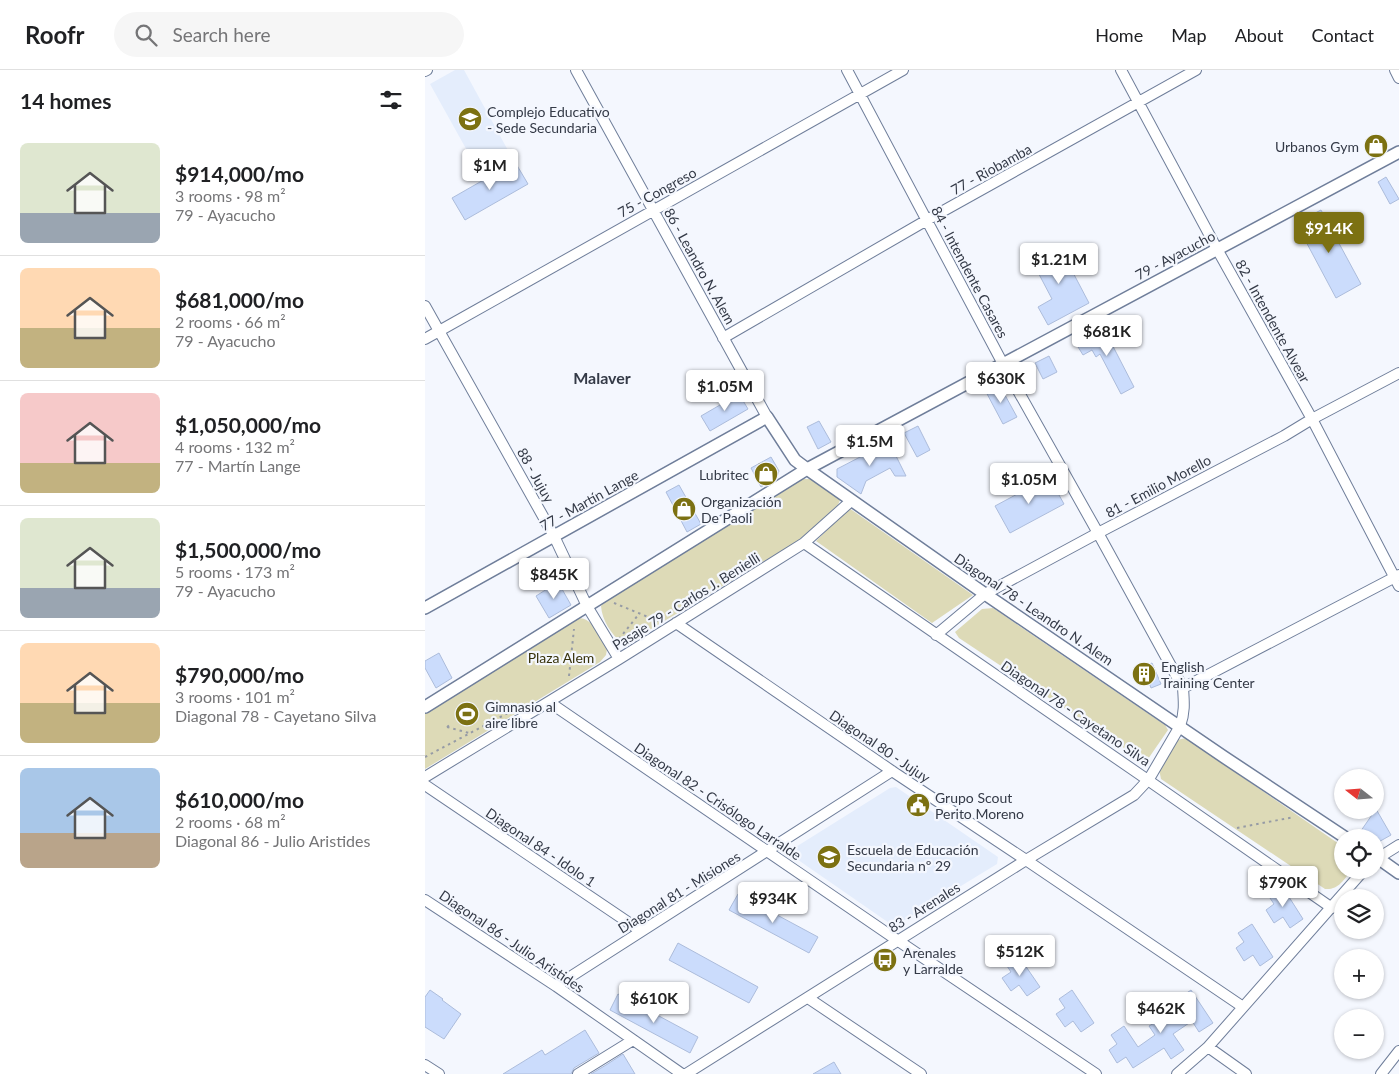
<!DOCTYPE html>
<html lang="en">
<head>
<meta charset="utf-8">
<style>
  body { margin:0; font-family:Lato,sans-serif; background:#f6f6f6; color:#202124; height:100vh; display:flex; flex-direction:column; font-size:19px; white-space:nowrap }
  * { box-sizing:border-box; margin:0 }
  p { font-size:16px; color:#757577 }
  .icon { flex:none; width:28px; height:28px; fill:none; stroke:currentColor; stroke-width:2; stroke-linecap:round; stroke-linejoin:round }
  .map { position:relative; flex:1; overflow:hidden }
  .details { display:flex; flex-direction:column; background:#fff; width:425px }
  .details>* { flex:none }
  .needle { width:32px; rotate:287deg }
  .tools { position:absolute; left:909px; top:699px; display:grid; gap:10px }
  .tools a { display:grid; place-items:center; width:50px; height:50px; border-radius:50%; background:#fff; box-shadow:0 1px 4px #0004; font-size:25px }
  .price { position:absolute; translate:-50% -42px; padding:0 11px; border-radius:5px; background:#fff; color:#222; font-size:16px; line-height:32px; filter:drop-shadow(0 1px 2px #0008) }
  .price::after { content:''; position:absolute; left:50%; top:30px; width:15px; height:11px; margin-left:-8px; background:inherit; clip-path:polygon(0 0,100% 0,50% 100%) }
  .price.current { background:#7c7112; color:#fff }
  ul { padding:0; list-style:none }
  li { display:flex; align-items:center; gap:15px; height:125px; padding:0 20px }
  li+li { border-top:1px solid #e0e0e0 }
  li span { display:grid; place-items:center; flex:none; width:140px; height:100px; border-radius:8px; color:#555 }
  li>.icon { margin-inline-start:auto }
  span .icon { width:60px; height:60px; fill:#fffc; stroke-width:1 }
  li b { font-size:21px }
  h2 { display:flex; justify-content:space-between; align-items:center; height:60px; padding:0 20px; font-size:21px }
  header { display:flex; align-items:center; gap:30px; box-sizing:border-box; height:70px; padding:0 25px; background:#fff; border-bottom:1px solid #e0e0e0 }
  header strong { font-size:24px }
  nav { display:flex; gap:28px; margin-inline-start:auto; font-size:18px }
  .search { width:350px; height:45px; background:#f6f6f6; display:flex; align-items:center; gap:12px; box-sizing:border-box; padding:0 18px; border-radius:28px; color:#757577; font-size:19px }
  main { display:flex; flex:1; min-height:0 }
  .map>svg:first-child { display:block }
  .built { fill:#e4edfc }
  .green { fill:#dddab7 }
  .building { fill:#cbdcfc; stroke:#acbcdb }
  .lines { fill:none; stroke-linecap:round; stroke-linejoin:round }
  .minor-casing { stroke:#6f7e9a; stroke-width:12 }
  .tertiary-casing { stroke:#6f7e9a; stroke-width:14 }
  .path { stroke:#969ba5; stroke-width:2; stroke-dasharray:2.5 4; stroke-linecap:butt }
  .minor { stroke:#fff; stroke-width:10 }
  .tertiary { stroke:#fff; stroke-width:11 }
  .labels { text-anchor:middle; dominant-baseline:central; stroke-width:4.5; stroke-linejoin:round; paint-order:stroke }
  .poi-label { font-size:14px; fill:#343a47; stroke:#f4f7fe; text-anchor:start }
  .street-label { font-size:14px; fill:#343a47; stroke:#f4f7fe }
  .park-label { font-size:14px; fill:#38330c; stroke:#f4f7fe }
  .quarter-label { font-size:16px; font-weight:bold; fill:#343a47; stroke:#f4f7fe }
</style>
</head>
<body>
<header>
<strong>Roofr</strong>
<div class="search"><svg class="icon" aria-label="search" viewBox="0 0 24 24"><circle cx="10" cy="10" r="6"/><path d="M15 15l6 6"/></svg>Search here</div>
<nav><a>Home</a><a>Map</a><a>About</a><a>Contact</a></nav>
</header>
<main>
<section class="details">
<h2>14 homes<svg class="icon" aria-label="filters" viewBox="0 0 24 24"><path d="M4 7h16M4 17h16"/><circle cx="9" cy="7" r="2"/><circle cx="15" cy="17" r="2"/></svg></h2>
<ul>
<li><span style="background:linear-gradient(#dfe7d0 70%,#9aa5b1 0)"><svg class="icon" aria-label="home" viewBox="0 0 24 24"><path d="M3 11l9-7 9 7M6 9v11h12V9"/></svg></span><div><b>$914,000/mo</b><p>3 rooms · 98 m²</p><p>79 - Ayacucho</p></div></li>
<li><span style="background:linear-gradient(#ffd9b3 60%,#c2b280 0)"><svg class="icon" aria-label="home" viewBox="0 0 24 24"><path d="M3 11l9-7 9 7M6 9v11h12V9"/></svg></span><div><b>$681,000/mo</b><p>2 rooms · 66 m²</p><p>79 - Ayacucho</p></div></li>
<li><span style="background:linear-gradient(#f6c9c9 70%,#c2b280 0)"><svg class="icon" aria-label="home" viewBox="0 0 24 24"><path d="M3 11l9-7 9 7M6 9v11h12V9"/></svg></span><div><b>$1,050,000/mo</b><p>4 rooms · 132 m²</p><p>77 - Martín Lange</p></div></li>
<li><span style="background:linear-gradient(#dfe7d0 70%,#9aa5b1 0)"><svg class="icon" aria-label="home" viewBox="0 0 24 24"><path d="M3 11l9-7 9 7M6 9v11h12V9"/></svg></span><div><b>$1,500,000/mo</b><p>5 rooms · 173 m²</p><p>79 - Ayacucho</p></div></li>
<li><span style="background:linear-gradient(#ffd9b3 60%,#c2b280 0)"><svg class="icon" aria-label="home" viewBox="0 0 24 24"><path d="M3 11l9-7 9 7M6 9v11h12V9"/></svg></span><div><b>$790,000/mo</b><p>3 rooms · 101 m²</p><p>Diagonal 78 - Cayetano Silva</p></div></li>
<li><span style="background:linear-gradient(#a9c7e8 65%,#b9a48a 0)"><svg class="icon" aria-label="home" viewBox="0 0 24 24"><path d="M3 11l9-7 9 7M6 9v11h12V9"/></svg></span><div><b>$610,000/mo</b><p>2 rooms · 68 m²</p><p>Diagonal 86 - Julio Aristides</p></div></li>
</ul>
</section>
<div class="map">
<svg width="974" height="1004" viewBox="0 0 974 1004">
  <rect width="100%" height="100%" fill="#f4f7fe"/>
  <path class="built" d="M 30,0 L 39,0 L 85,84 L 54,102 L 5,14 Z
    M 471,717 L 573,787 L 572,794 L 472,855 L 467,855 L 366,785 L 366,780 L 465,718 Z"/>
  <path class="green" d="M 378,409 L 385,409 L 410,425 L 415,430 L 413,435 L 386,460 L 371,472 L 206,571 L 197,573 C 186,564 177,550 176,536 L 179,532 Z
    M 424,438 L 548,525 L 507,553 L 391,471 Z
    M 568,538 L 740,655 L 743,660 L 723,689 L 717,690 L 534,568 L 530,562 L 557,539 Z
    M 153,548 C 169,548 175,567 182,579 L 181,585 L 175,592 L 0,699 L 0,642 Z
    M 761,668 L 917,776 L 918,800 L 927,800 C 918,810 914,820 900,819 L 736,709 L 734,699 L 752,670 Z"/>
  <path class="building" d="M 955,67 L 961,78 L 947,86 L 941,75 Z
    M 90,92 L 103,114 L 40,150 L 27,128 Z
    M 961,107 L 974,129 L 965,134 L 953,112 Z
    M 896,140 L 936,214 L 911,228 L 871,153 Z
    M 633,174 L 664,233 L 623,255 L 613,237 L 627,229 L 606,189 Z
    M 678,257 L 709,317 L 696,324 L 675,284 L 671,287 L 667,280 L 658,285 L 650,272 Z
    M 624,286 L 632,302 L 618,309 L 610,293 Z
    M 570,314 L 575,316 L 592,347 L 578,354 L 560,320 Z
    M 314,324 L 323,339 L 285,361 L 276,346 Z
    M 394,351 L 406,372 L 393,379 L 382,357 Z
    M 493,356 L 505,380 L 492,387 L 479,363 Z
    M 464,372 L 481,406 L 470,406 L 465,398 L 441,411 L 436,424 L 412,407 L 412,399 Z
    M 346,387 L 354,401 L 352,407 L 336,417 L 326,398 Z
    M 624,407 L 639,434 L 585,463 L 570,436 Z
    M 254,415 L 276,454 L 262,462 L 241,422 Z
    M 133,512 L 146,535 L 124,548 L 111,526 Z
    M 14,583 L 27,608 L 11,618 L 0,598 L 0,591 Z
    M 727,593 L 736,614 L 726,618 L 723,610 L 717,613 L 712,600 Z
    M 951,739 L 966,765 L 950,774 L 950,768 L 931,768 Z
    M 857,816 L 878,849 L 865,858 L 858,847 L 849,853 L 841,840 L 849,834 L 843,825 Z
    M 313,824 L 393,867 L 384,883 L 304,840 Z
    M 827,854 L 848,887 L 835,896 L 828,885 L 819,891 L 811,878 L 819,872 L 813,863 Z
    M 253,873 L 333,917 L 324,933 L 244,890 Z
    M 593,885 L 615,917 L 602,926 L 594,915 L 586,921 L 577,908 L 586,902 L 580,893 Z
    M 5,920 L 18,929 L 17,930 L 36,944 L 19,969 L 0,957 L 0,927 Z
    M 647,920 L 669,953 L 656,962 L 648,951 L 640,957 L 631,944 L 640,938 L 634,929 Z
    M 766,920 L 788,953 L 774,962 L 767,951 L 748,964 L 759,980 L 746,989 L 739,978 L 708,998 L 701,987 L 692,993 L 684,980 L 692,974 L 686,965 L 699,956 L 713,977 L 730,965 L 724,956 L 738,948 L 740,951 L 759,938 L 753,929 Z
    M 193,924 L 273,967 L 265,983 L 185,940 Z
    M 160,960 L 174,983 L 149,998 L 146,1004 L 78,1004 L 117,980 L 120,985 Z
    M 198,984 L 210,1004 L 166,1004 L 181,995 Z
    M 409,992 L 416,1004 L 388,1004 Z"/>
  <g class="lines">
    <g class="minor-casing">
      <path id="minor" d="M 151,0 L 342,347
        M 696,0 L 792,179 L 887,349 L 974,516
        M 970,0 L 974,8
        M 0,1 L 2,0
        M 0,236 L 129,466 L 162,536 L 194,589
        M 298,268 L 502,150 L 771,0
        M 0,269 L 478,0
        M 379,473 C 554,595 732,715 907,838
        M 251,553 L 467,701 L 601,790 L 818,937
        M 511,565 L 560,524 L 673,463 L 859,366 L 887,349 L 974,303
        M 758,618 L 974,505
        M 124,632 L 472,870 L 671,1004
        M 0,707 L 194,589 L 379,473 L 426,431
        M 0,715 L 216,861
        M 950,790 L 974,775
        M 0,830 L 131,916 L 257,1004
        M 131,916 L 467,701
        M 383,928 L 496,1004
        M 783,977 L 821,1004
        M 0,995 L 14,1004
        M 153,1004 L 208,970
        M 261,1004 L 601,790 L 709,725 L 724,709 L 755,656 C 760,643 759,632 758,618 L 673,463 L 578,294 L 422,0
        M 752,1004 L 783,977 L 939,800
        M 956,1004 L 974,981"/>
    </g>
    <g class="tertiary-casing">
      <path id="tertiary" d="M 0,538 L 342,347 L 370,390 L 382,399 L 560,524 L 799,687 L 921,768
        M 0,637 L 382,399 L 974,82
        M 950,786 L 974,803"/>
    </g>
    <path class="path" d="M 189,533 L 233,551
      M 194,569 L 214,544
      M 144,606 L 149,559
      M 22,657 L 44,663
      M 22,657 L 27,653
      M 0,687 L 83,643
      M 812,758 L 869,747"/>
    <use href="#minor" class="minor"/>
    <use href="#tertiary" class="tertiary"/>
  </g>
  <defs>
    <g id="school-disc" transform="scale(1.25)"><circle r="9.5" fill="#7c7112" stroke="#f4f7fe"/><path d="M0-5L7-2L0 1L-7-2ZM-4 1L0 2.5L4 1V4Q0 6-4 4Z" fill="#fff"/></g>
    <g id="shop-disc" transform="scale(1.25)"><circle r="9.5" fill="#7c7112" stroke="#f4f7fe"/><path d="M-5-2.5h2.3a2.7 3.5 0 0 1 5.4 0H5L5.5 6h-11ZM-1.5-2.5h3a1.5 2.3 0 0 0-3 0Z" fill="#fff"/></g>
    <g id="building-disc" transform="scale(1.25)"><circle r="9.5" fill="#7c7112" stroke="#f4f7fe"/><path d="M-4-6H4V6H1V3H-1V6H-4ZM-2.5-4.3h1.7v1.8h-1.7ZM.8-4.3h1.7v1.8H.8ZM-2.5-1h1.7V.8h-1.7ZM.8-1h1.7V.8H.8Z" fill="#fff"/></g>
    <g id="stadium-disc" transform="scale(1.25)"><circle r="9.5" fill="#7c7112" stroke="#f4f7fe"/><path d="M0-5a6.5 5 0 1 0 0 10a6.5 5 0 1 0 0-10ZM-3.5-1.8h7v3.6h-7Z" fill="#fff"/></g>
    <g id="civic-disc" transform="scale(1.25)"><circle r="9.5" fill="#7c7112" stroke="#f4f7fe"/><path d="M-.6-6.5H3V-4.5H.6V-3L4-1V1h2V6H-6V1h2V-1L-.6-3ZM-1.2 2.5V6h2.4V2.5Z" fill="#fff"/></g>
    <g id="bus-disc" transform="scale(1.25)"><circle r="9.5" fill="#7c7112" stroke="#f4f7fe"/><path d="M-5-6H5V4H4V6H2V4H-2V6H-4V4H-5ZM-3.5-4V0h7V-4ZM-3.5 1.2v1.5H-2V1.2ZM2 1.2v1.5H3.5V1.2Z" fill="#fff"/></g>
  </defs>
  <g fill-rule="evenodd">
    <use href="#school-disc" x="45" y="49"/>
    <use href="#shop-disc" x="951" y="76"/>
    <use href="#shop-disc" x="341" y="404"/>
    <use href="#shop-disc" x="259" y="439"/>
    <use href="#building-disc" x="719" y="604"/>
    <use href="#stadium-disc" x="42" y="644"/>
    <use href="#civic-disc" x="493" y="735"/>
    <use href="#school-disc" x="404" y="787"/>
    <use href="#bus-disc" x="460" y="890"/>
  </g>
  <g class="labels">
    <g class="poi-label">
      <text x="62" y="41">Complejo Educativo<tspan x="62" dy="16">- Sede Secundaria</tspan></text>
      <text x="934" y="76" text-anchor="end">Urbanos Gym</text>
      <text x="324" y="404" text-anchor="end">Lubritec</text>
      <text x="276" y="431">Organización<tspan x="276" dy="16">De Paoli</tspan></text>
      <text x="736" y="596">English<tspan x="736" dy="16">Training Center</tspan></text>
      <text x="60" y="636">Gimnasio al<tspan x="60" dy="16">aire libre</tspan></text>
      <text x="510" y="727">Grupo Scout<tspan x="510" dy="16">Perito Moreno</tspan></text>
      <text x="422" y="779">Escuela de Educación<tspan x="422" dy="16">Secundaria nº 29</tspan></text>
      <text x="478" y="882">Arenales<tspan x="478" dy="16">y Larralde</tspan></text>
    </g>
    <g class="street-label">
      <text transform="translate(566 99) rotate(-29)">77 - Riobamba</text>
      <text transform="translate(232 122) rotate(-29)">75 - Congreso</text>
      <text transform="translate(750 185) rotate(-28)">79 - Ayacucho</text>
      <text transform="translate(275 196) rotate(61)">86 - Leandro N. Alem</text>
      <text transform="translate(545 202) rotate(62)">84 - Intendente Casares</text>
      <text transform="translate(848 251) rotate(61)">82 - Intendente Alvear</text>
      <text transform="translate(111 405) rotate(61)">88 - Jujuy</text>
      <text transform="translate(733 416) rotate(-28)">81 - Emilio Morello</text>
      <text transform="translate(164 430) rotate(-29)">77 - Martín Lange</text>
      <text transform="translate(261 531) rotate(-32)">Pasaje 79 - Carlos J. Benielli</text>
      <text transform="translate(609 539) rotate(34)">Diagonal 78 - Leandro N. Alem</text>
      <text transform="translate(651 643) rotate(34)">Diagonal 78 - Cayetano Silva</text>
      <text transform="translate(455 676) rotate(34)">Diagonal 80 - Jujuy</text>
      <text transform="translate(293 731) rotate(34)">Diagonal 82 - Crisólogo Larralde</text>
      <text transform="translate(116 777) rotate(34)">Diagonal 84 - Idolo 1</text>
      <text transform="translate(254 822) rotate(-32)">Diagonal 81 - Misiones</text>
      <text transform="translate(499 837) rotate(-32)">83 - Arenales</text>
      <text transform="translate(87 871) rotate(34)">Diagonal 86 - Julio Aristides</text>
    </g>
    <g class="park-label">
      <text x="136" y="587">Plaza Alem</text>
    </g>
    <g class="quarter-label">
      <text x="177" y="307">Malaver</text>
    </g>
  </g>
</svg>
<div class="tools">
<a><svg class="needle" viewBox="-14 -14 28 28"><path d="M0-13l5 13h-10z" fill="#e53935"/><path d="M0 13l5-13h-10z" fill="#757577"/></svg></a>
<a><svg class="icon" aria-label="locate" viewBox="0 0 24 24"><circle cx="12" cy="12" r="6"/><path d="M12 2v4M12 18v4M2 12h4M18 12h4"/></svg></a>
<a><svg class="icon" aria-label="layers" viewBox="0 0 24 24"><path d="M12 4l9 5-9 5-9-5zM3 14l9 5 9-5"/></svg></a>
<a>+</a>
<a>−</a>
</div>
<b class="price" style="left:65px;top:121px">$1M</b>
<b class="price current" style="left:904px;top:184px">$914K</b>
<b class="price" style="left:634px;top:215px">$1.21M</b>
<b class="price" style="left:682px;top:287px">$681K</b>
<b class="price" style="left:576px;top:334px">$630K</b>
<b class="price" style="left:300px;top:342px">$1.05M</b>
<b class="price" style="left:445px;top:397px">$1.5M</b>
<b class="price" style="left:604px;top:435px">$1.05M</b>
<b class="price" style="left:129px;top:530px">$845K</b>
<b class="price" style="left:858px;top:838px">$790K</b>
<b class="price" style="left:348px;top:854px">$934K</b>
<b class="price" style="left:595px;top:907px">$512K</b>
<b class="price" style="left:229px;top:954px">$610K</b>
<b class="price" style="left:736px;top:964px">$462K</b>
</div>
</main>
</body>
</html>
